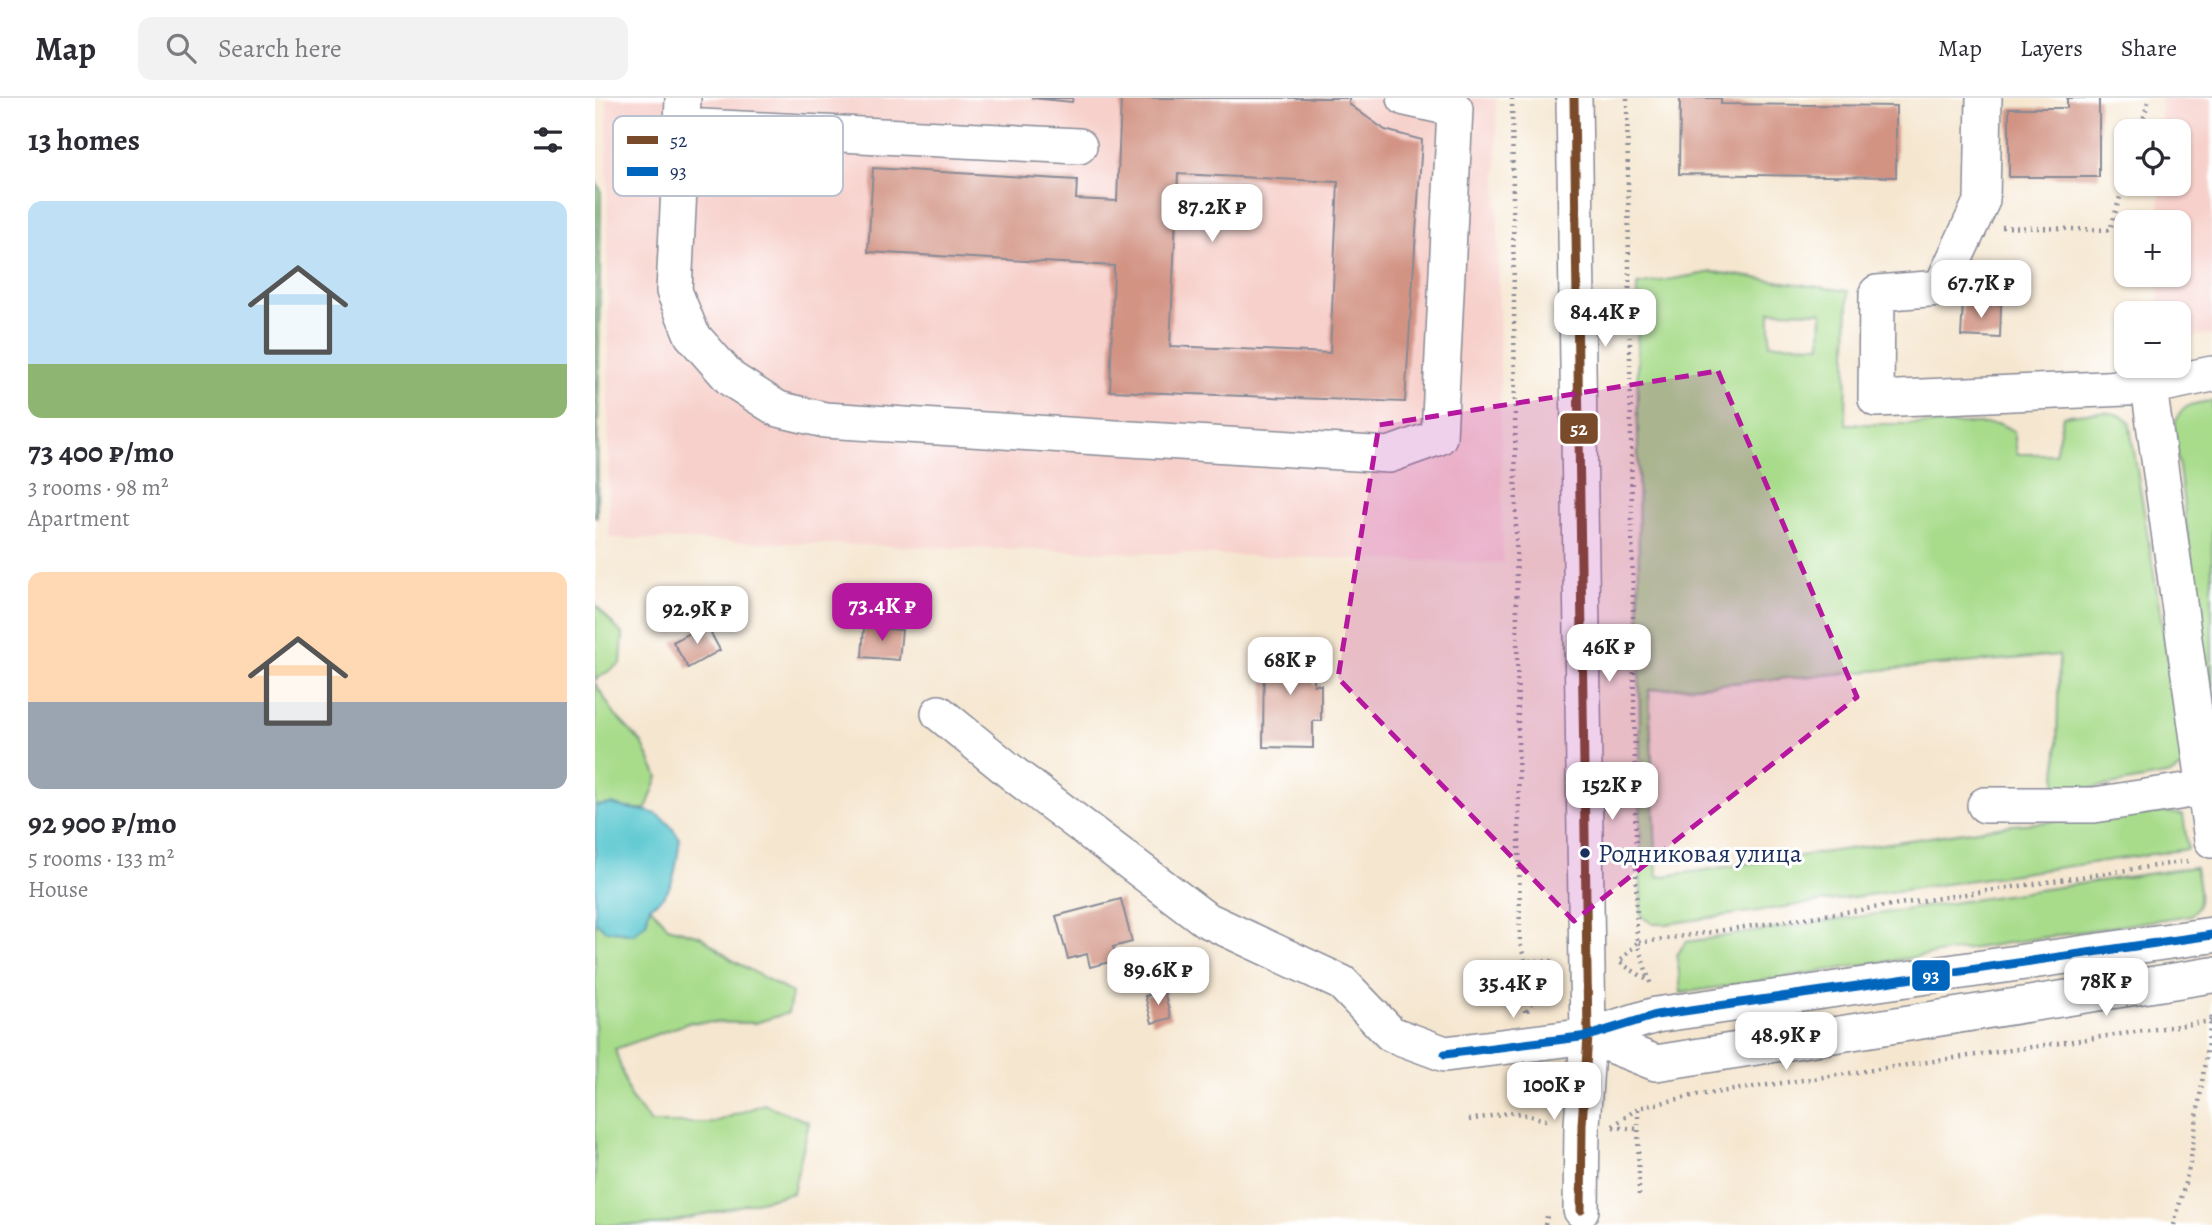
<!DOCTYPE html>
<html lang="en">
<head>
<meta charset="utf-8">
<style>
  body { margin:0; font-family:Alegreya,serif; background:#f2f2f3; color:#2b2b33; height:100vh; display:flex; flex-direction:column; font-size:26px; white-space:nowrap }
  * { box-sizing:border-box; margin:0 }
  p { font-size:23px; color:#7c7c81 }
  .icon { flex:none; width:38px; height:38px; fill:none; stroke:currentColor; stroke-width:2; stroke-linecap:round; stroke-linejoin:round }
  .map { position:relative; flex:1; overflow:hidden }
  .sheet { display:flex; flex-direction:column; background:#fff; width:595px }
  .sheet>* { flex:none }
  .tools { position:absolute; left:1519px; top:21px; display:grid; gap:14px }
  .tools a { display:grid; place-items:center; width:77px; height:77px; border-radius:14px; background:#fff; box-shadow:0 2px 5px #0004; font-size:35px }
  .price { position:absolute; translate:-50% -60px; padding:0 16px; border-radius:14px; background:#fff; color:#222; font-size:23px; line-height:46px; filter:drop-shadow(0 2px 4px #0008) }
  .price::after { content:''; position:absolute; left:50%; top:42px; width:21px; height:16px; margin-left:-10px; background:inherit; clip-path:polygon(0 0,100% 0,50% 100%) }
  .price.active { background:#b5179e; color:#fff }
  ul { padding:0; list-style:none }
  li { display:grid; align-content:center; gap:14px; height:371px; padding:0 28px }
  li span { display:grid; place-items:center; height:217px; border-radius:14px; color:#555 }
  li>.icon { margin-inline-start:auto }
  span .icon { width:126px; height:126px; fill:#fffc; stroke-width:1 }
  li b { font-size:30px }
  h2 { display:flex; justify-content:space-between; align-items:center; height:84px; padding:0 28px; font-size:30px }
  header { display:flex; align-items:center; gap:42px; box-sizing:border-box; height:98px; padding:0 35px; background:#fff; border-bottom:2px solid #e1e1e2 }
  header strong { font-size:33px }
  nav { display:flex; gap:38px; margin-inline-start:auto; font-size:24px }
  .search { width:490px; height:63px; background:#f2f2f3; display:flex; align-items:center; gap:18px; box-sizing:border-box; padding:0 24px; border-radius:14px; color:#7c7c81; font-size:26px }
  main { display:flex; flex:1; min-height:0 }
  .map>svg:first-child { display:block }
  .built { fill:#f7d0cb }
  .green { fill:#a8dc8b; stroke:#628674; stroke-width:2; fill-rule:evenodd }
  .forest { fill:#86bc77; stroke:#50766a; stroke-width:2 }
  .water { fill:#5ac7d0; stroke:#3a7b97; stroke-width:2 }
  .building { fill:#d29383; fill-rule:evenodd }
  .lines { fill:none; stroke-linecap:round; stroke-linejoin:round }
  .minor-casing { stroke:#888a96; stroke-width:38 }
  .path { stroke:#888a96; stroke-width:4.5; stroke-dasharray:2 5; stroke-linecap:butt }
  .minor { stroke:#fff; stroke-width:35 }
  .bus-1-casing { stroke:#fff; stroke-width:14 }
  .bus-2-casing { stroke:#fff; stroke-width:14 }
  .bus-1 { stroke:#7a4b2a; stroke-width:9 }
  .bus-2 { stroke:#0065bd; stroke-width:9 }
  .marked { fill:#b5179e; fill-opacity:0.2; stroke:#b5179e; stroke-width:5; stroke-dasharray:14 9; stroke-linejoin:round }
  .bus-dot { fill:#1b2f5e; stroke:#fff; stroke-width:2.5 }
  .labels { text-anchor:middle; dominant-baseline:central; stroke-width:6; stroke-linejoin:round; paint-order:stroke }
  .bus-label { font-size:26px; fill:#1b2f5e; stroke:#fff; text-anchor:start }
  .key { fill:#fff; stroke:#bbc1cf; stroke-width:2 }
  .key-label { font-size:19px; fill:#1b2f5e }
  .line-badge { stroke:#fff; stroke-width:2.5 }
  .badge-label { font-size:19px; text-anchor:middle; font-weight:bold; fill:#fff }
</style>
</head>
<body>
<header>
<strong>Map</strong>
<div class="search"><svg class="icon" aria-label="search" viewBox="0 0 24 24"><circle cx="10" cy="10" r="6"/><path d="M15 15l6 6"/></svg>Search here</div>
<nav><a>Map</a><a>Layers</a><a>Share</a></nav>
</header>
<main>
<section class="sheet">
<h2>13 homes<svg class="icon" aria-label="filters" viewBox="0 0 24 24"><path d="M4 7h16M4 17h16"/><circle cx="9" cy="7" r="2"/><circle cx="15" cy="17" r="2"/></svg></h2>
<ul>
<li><span style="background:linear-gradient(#bfe0f5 75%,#8fb573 0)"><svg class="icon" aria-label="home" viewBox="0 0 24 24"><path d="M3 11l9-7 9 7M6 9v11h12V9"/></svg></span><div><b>73 400 ₽/mo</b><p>3 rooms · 98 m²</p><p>Apartment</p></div></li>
<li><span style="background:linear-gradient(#ffd9b3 60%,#9aa5b1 0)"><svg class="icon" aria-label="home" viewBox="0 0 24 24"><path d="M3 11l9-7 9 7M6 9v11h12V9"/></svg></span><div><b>92 900 ₽/mo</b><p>5 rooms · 133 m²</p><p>House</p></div></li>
</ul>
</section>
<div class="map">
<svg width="1617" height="1127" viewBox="0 0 1617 1127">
  <rect width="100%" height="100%" fill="#fff"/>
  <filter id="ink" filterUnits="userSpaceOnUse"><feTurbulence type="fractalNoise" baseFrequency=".0143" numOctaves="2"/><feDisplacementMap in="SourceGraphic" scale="14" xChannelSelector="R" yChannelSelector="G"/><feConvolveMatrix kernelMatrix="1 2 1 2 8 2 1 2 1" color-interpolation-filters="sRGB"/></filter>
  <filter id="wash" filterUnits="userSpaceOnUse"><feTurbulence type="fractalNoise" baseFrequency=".00686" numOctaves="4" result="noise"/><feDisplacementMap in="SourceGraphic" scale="28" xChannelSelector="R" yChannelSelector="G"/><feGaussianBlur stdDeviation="1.57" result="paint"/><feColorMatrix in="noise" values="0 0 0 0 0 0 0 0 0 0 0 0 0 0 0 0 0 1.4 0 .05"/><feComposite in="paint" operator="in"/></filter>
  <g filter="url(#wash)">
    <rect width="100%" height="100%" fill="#f5e6cf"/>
    <path class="built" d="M 12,0 L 901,0 L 908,465 L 14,440 Z
      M 1566,0 L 1617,0 L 1617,236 L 1584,240 L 1584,215 L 1563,215 L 1564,177 L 1584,177 L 1584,124 L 1564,124 L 1565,86 L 1584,86 L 1584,33 L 1565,33 Z"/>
    <path class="green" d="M 1118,174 L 1253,193 L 1251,326 L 1405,326 L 1419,333 L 1422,356 L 1460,356 L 1468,318 C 1490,316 1517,308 1534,323 L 1587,648 L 1587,670 L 1576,676 L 1497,690 L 1461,692 L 1464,557 L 1054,592 L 1062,779 L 1417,727 L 1572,714 L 1588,717 L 1593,751 L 1071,826 L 1058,826 L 1046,818 L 1042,187 ZM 1175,213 L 1227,214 L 1226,247 L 1175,246 Z
      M 1617,303 L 1617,623 L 1579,331 C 1584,307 1594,306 1617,303 Z
      M 0,506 L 28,537 L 26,565 L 0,582 Z
      M 0,585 L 20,617 L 47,645 L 63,679 L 51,711 C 33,712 18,706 0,708 Z
      M 1600,769 C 1602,785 1611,809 1595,817 L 1086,895 L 1082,856 L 1091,844 Z
      M 55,808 L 73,829 L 105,838 L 137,862 L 197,895 L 193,915 L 160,925 L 96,924 L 20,951 L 35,999 L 56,1025 L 117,1025 L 169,1006 L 214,1024 L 198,1095 L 64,1127 L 0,1127 L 0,823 L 10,832 L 51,825 Z"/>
    <path class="forest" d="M 0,83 L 6,92 L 2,419 L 0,419 Z"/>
    <path class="water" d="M 17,706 C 54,719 59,702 85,741 C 81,767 81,796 55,808 L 51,825 L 39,836 L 10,832 L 0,823 L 0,708 Z"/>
    <g id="blocks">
      <path class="building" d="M 436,0 L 478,0 L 477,4 Z
        M 526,0 L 754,0 L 754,6 L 790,32 L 827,42 L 810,304 L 515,293 L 519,168 L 273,154 L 278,70 L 482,82 L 481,101 L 522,103 ZM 583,76 L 743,84 L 735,255 L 575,248 Z
        M 1085,0 L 1126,0 L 1126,6 L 1301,8 L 1301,79 L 1084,76 Z
        M 1472,0 L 1504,0 L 1504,79 L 1414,79 L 1414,10 L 1472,10 Z
        M 1368,205 L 1406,206 L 1405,240 L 1366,238 Z
        M 111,526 L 125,552 L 93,570 L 78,544 Z
        M 269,529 L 307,532 L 304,562 L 267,559 Z
        M 669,547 L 719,548 L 719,587 L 726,587 L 726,623 L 718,623 L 718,650 L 668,649 Z
        M 526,801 L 537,844 L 518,849 L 522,862 L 495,869 L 492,856 L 473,861 L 461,818 Z
        M 569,893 L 576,920 L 557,925 L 550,898 Z"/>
    </g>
  </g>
  <g filter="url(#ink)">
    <use href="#blocks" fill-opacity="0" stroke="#888a96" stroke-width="2"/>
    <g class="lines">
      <g class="minor-casing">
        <path id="minor" d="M 88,0 L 87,28 L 484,48
          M 979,0 L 993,938 L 987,1027 L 986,1112
          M 1389,0 L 1387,102 L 1346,190 L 1282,195 L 1281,301 L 1554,289 L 1617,276
          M 87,28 L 79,193 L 97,237 L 136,281 L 183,311 L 230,322 L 794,357 L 844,339 L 860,11 L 810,0
          M 1554,289 L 1617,742
          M 344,615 L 421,678 L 610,821 L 747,885 L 796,936 L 850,956 L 993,938 L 1061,917 L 1617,837
          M 1390,707 L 1499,707 L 1610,690
          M 993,938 L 1061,965 L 1617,877"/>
      </g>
      <path class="path" d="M 917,0 L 925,845 L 930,863 L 961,863
        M 1032,0 L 1042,845 L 1593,763
        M 1545,33 L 1554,0
        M 1407,129 L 1515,132 L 1531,79
        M 930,863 L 930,915
        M 1051,881 L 1024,864 L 1042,845 L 1056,887
        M 932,913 L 954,864
        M 1043,1011 L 1044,1098
        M 874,1022 L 918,1014 L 955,1023
        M 1018,1028 L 1043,1010 L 1097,998 L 1617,923
        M 1018,1029 L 1043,1031
        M 950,1127 L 953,1114
        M 1579,1127 L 1595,1066 L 1617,916"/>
      <use href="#minor" class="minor"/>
      <g class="bus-1-casing">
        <path id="bus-1" d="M 979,0 L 993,938 L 987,1027 L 986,1112"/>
      </g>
      <g class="bus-2-casing">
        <path id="bus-2" d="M 850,956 L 993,938 L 1061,917 L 1617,837"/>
      </g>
      <use href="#bus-1" class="bus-1"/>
      <use href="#bus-2" class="bus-2"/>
    </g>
  </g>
  <path class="marked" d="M 1123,273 L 1262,599 L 979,823 L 743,580 L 784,327 Z"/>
  <circle class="bus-dot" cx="990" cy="755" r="6"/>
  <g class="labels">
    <g class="bus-label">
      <text x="1003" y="755">Родниковая улица</text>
    </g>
  </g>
  <rect x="18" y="18" width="230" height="80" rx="10" class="key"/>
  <rect x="32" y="38" width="31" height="8" fill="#7a4b2a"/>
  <rect x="32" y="69" width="31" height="9" fill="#0065bd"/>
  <g class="key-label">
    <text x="75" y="49">52</text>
    <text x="75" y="80">93</text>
  </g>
  <g class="line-badge">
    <rect x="964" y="314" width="40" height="33" rx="7" fill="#7a4b2a"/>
    <rect x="1316" y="861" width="40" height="33" rx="7" fill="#0065bd"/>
  </g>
  <g class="badge-label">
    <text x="984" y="337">52</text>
    <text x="1336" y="884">93</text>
  </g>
</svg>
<div class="tools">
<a><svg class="icon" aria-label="locate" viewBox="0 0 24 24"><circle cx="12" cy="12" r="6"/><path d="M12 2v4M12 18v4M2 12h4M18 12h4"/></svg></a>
<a>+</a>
<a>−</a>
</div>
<b class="price" style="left:617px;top:146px">87.2K ₽</b>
<b class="price" style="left:1386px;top:222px">67.7K ₽</b>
<b class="price" style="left:1010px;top:251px">84.4K ₽</b>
<b class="price active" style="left:287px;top:545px">73.4K ₽</b>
<b class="price" style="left:102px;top:548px">92.9K ₽</b>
<b class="price" style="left:1014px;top:586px">46K ₽</b>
<b class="price" style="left:695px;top:599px">68K ₽</b>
<b class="price" style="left:1017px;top:724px">152K ₽</b>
<b class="price" style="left:563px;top:909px">89.6K ₽</b>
<b class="price" style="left:1511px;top:920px">78K ₽</b>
<b class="price" style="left:918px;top:922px">35.4K ₽</b>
<b class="price" style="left:1191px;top:974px">48.9K ₽</b>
<b class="price" style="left:959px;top:1024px">100K ₽</b>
</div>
</main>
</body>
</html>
